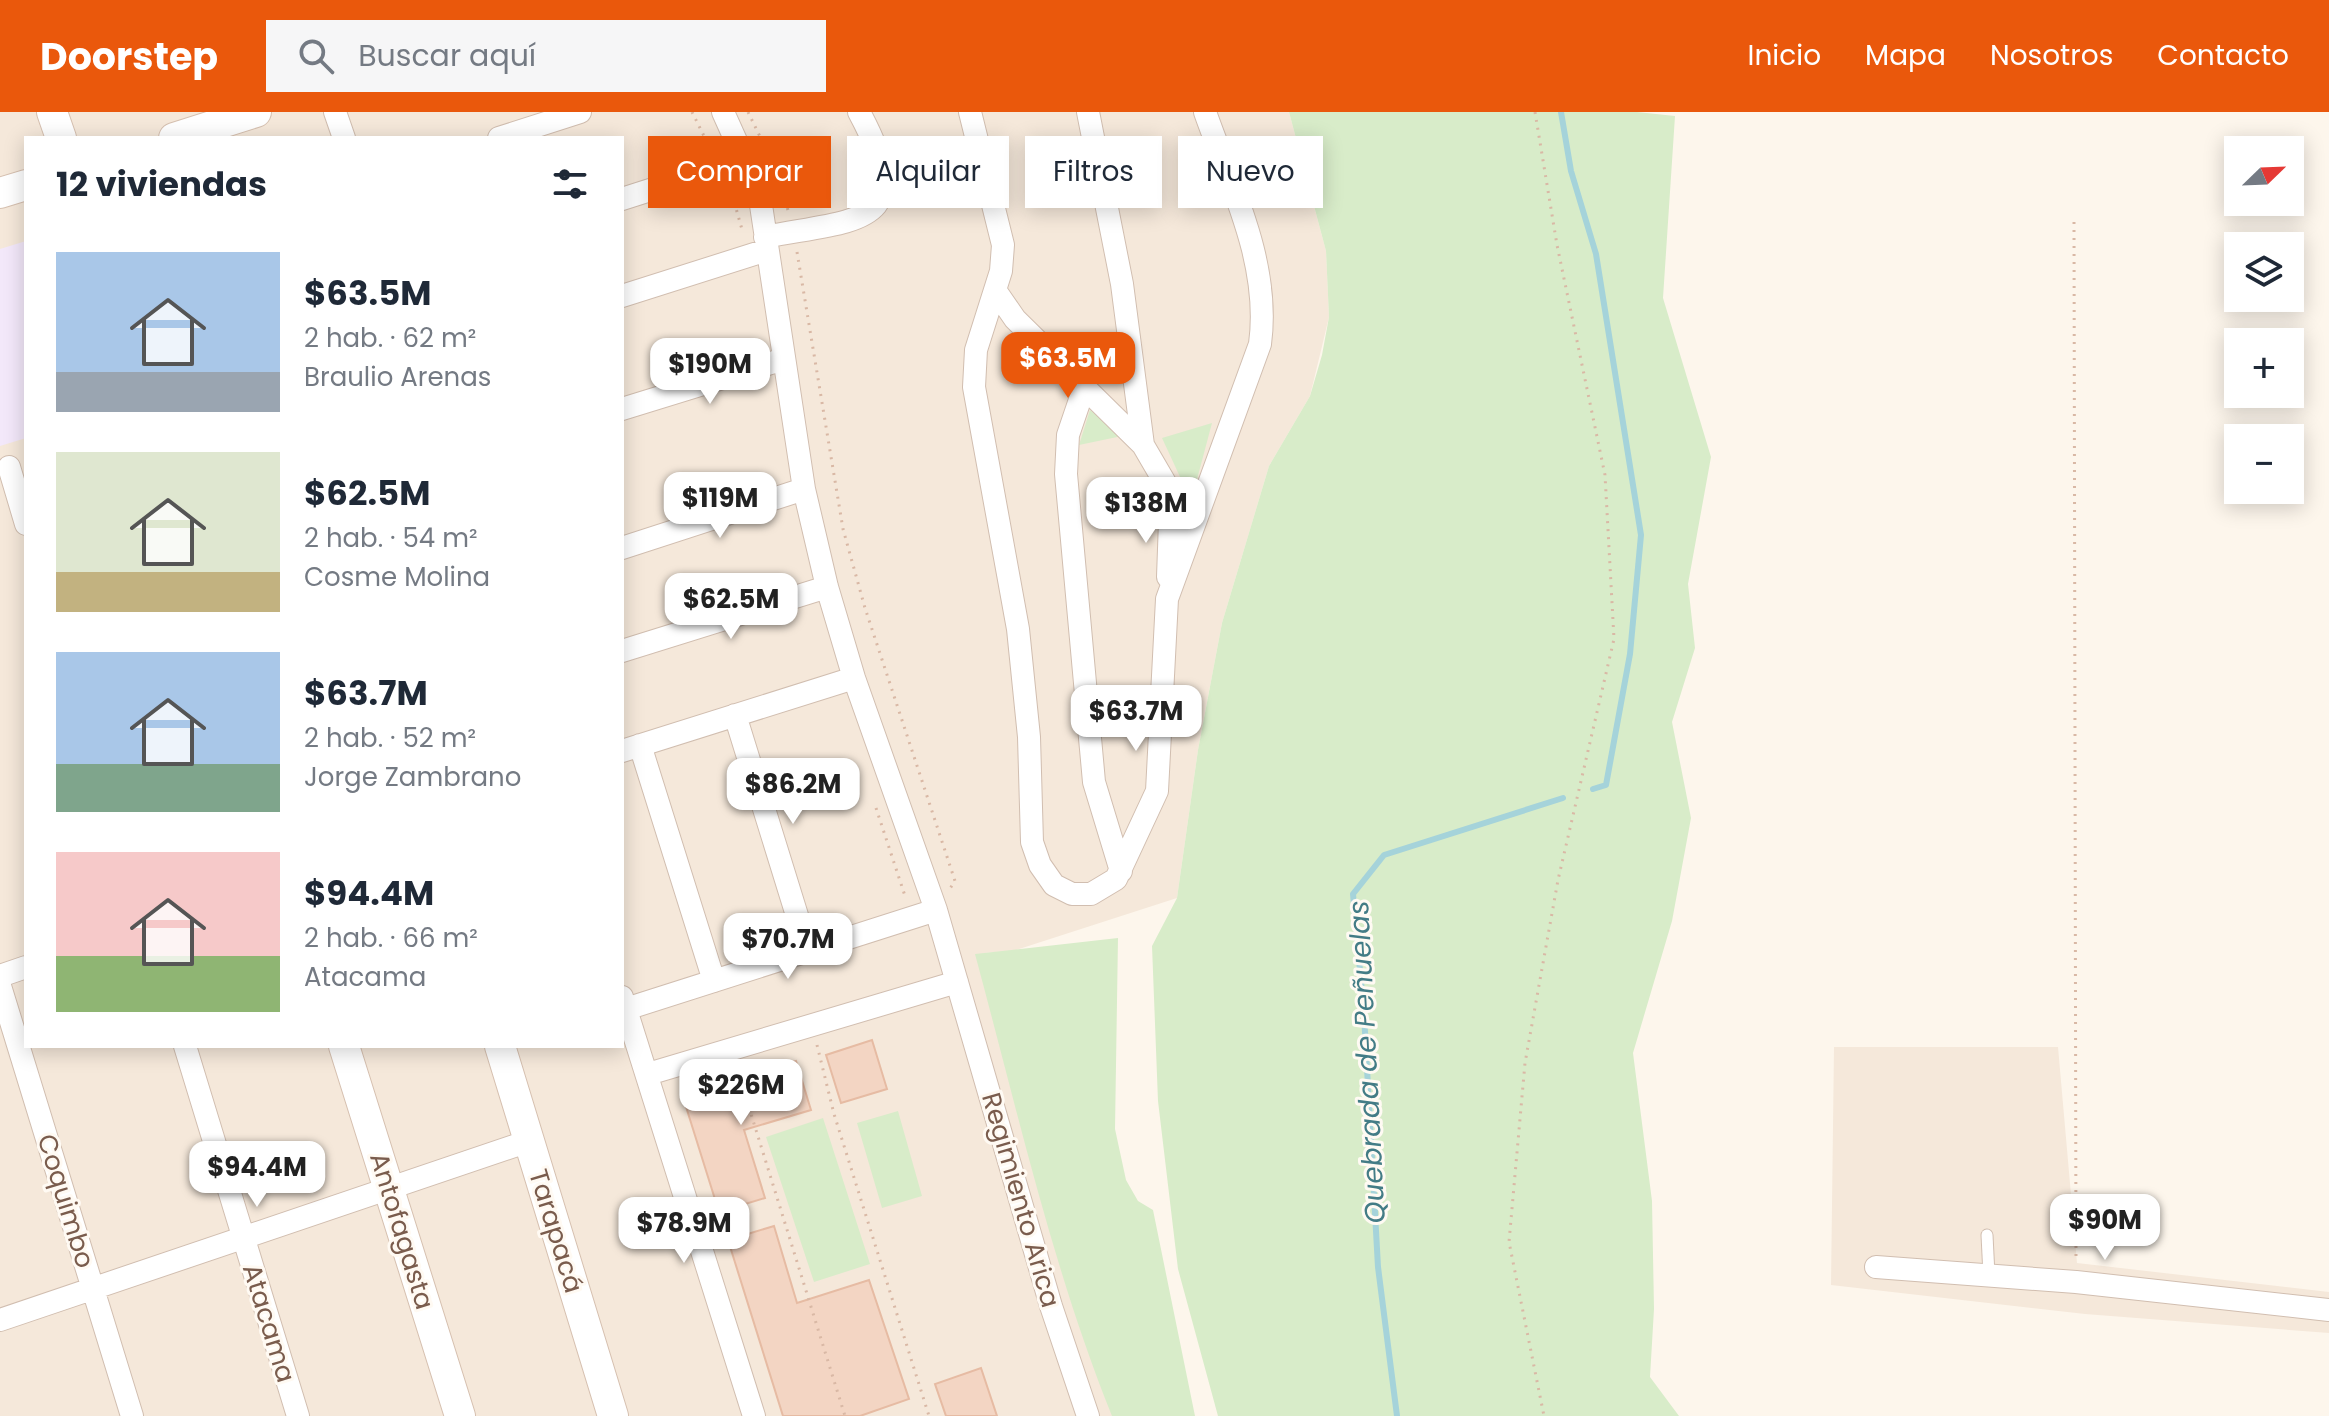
<!DOCTYPE html>
<html lang="es">
<head>
<meta charset="utf-8">
<style>
  body { margin:0; font-family:Poppins,sans-serif; background:#f6f6f7; color:#1f2937; height:100vh; display:flex; flex-direction:column; font-size:30px; white-space:nowrap }
  * { box-sizing:border-box; margin:0 }
  p { font-size:26px; color:#747a83 }
  .icon { flex:none; width:44px; height:44px; fill:none; stroke:currentColor; stroke-width:2; stroke-linecap:round; stroke-linejoin:round }
  .map { position:relative; flex:1; overflow:hidden }
  .panel { position:absolute; left:24px; top:24px; width:600px; height:912px; display:flex; flex-direction:column; background:#fff; border-radius:0px; box-shadow:0 4px 20px #0003 }
  .panel>* { flex:none }
  .guide { position:absolute; left:648px; top:24px; width:760px; height:72px; display:flex; gap:16px }
  .needle { width:52px; rotate:67deg }
  .tools { position:absolute; left:2224px; top:24px; display:grid; gap:16px }
  .tools a { display:grid; place-items:center; width:80px; height:80px; border-radius:0px; background:#fff; box-shadow:0 4px 20px #0003; font-size:40px }
  .price { position:absolute; translate:-50% -68px; padding:0 18px; border-radius:16px; background:#fff; color:#222; font-size:26px; line-height:52px; filter:drop-shadow(0 2px 4px #0008) }
  .price::after { content:''; position:absolute; left:50%; top:48px; width:24px; height:18px; margin-left:-12px; background:inherit; clip-path:polygon(0 0,100% 0,50% 100%) }
  .price.selected { background:#ea580c; color:#fff }
  ul { padding:0; list-style:none }
  li { display:flex; align-items:center; gap:24px; height:200px; padding:0 32px }
  li span { display:grid; place-items:center; flex:none; width:224px; height:160px; border-radius:0px; color:#555 }
  li>.icon { margin-inline-start:auto }
  span .icon { width:96px; height:96px; fill:#fffc; stroke-width:1 }
  li b { font-size:34px }
  h2 { display:flex; justify-content:space-between; align-items:center; height:96px; padding:0 32px; font-size:34px }
  .chip { padding:0 28px; border-radius:0px; background:#fff; box-shadow:0 4px 20px #0003; font-size:28px; line-height:72px }
  .chip.selected { background:#ea580c; color:#fff }
  header { display:flex; align-items:center; gap:48px; box-sizing:border-box; height:112px; padding:0 40px; background:#ea580c; color:#fff }
  header strong { font-size:38px }
  nav { display:flex; gap:44px; margin-inline-start:auto; font-size:28px }
  .search { width:560px; height:72px; background:#f6f6f7; display:flex; align-items:center; gap:20px; box-sizing:border-box; padding:0 28px; border-radius:0px; color:#747a83; font-size:30px }
  .map>svg:first-child { display:block }
  .residential { fill:#f5e8da; fill-rule:evenodd }
  .education { fill:#f3e8fa }
  .green { fill:#d8ecc9 }
  .lines { fill:none; stroke-linecap:round; stroke-linejoin:round }
  .stream { stroke:#a5d3da; stroke-width:6 }
  .building { fill:#f3d5c3; stroke:#e6bba3; stroke-width:2 }
  .lane-casing { stroke:#d1beb0; stroke-width:13 }
  .street-casing { stroke:#d1beb0; stroke-width:24 }
  .secondary-casing { stroke:#d6c0b0; stroke-width:32 }
  .path { stroke:#d9b8a5; stroke-width:3; stroke-dasharray:2 6; stroke-linecap:butt }
  .lane { stroke:#fff; stroke-width:11 }
  .street { stroke:#fff; stroke-width:22 }
  .secondary { stroke:#fff; stroke-width:30 }
  .labels { text-anchor:middle; dominant-baseline:central; stroke-width:6; stroke-linejoin:round; paint-order:stroke }
  .street-label { font-size:26px; fill:#7a5c4d; stroke:#fffaf3 }
  .water-label { font-size:28px; font-style:italic; fill:#437c86; stroke:#fffaf3 }
</style>
</head>
<body>
<header>
<strong>Doorstep</strong>
<div class="search"><svg class="icon" aria-label="search" viewBox="0 0 24 24"><circle cx="10" cy="10" r="6"/><path d="M15 15l6 6"/></svg>Buscar aquí</div>
<nav><a>Inicio</a><a>Mapa</a><a>Nosotros</a><a>Contacto</a></nav>
</header>
<div class="map">
<svg width="2329" height="1304" viewBox="0 0 2329 1304">
  <rect width="100%" height="100%" fill="#fdf6ec"/>
  <path class="residential" d="M 0,0 L 1289,0 L 1326,139 L 1329,205 L 1310,284 L 1269,354 L 1222,511 L 1198,638 L 1177,786 L 1013,839 L 984,841 L 1123,1304 L 0,1304 ZM 26,26 L 622,26 L 622,934 L 26,934 Z
    M 1834,935 L 2058,935 L 2077,1151 L 2329,1180 L 2329,1221 L 2085,1202 L 1831,1173 Z"/>
  <path class="education" d="M 26,129 L 26,326 L 0,334 L 0,137 Z"/>
  <path class="green" d="M 1289,0 L 1637,0 L 1675,4 L 1663,186 L 1711,345 L 1688,472 L 1695,536 L 1672,610 L 1691,706 L 1672,809 L 1633,941 L 1652,1089 L 1654,1197 L 1650,1265 L 1679,1304 L 1218,1304 L 1178,1157 L 1158,989 L 1152,834 L 1177,786 L 1198,638 L 1222,511 L 1269,354 L 1310,284 L 1322,243 L 1329,205 L 1326,139 Z
    M 1090,298 L 1122,324 L 1079,333 Z
    M 1212,311 L 1196,371 L 1181,367 L 1162,326 Z
    M 1118,826 L 1115,1017 L 1126,1068 L 1138,1089 L 1153,1098 L 1195,1304 L 1112,1304 C 1052,1155 1017,997 975,842 Z
    M 898,999 L 922,1084 L 882,1096 L 857,1011 Z
    M 823,1006 L 870,1152 L 814,1170 L 766,1025 Z"/>
  <g class="lines">
    <path class="stream" d="M 1561,0 L 1571,59 L 1596,142 L 1641,423 L 1630,542 L 1606,673 L 1593,677
      M 1397,1304 L 1378,1155 L 1364,902 L 1353,782 L 1384,743 L 1563,686"/>
  </g>
  <path class="building" d="M 872,928 L 887,977 L 841,991 L 826,943 Z
    M 796,949 L 811,998 L 744,1018 L 765,1086 L 719,1100 L 682,982 Z
    M 774,1114 L 797,1191 L 869,1168 L 909,1287 L 860,1304 L 783,1304 L 728,1128 Z
    M 981,1256 L 997,1304 L 946,1304 L 935,1272 Z"/>
  <g class="lines">
    <g class="lane-casing">
      <path id="lane" d="M 1987,1123 L 1989,1163"/>
    </g>
    <g class="street-casing">
      <path id="street" d="M 335,0 L 344,26
        M 723,0 L 759,80 L 804,377 L 827,475 L 854,566 L 936,798 L 1051,1194 L 1088,1304
        M 970,0 L 1003,133 L 1001,159 L 976,238 L 974,275 L 1018,517 L 1029,625 L 1032,730 L 1040,753 L 1054,773 L 1072,782 L 1091,782 L 1116,767 L 1157,679 L 1167,487 L 1260,232 C 1271,152 1231,74 1205,0
        M 1088,0 L 1122,172 L 1143,333
        M 499,26 L 580,0
        M 622,87 L 747,47
        M 765,125 C 856,107 921,115 859,0
        M 995,178 L 1015,207 L 1143,333 L 1171,381 L 1168,465
        M 622,184 L 767,138
        M 1085,273 L 1068,323 L 1066,362 L 1094,670 L 1121,759
        M 622,297 L 784,247
        M 9,355 L 26,412
        M 622,436 L 804,377
        M 622,539 L 827,475
        M 735,603 L 808,839
        M 640,633 L 714,869
        M 622,639 L 854,566
        M 0,864 L 26,855
        M 0,874 L 132,1304
        M 622,885 L 754,1304
        M 626,897 L 936,798
        M 185,934 L 298,1304
        M 648,962 L 957,870
        M 1876,1155 L 2076,1170 L 2329,1198
        M 0,1208 L 529,1029"/>
    </g>
    <g class="secondary-casing">
      <path id="secondary" d="M 52,0 L 61,26
        M 174,26 L 256,0
        M 0,81 L 26,73
        M 344,934 L 460,1304
        M 500,934 L 613,1304"/>
    </g>
    <path class="path" d="M 692,0 L 710,36
      M 748,0 L 769,43 L 789,101
      M 1535,0 L 1557,133 L 1605,363 L 1614,527 L 1558,768 L 1525,951 L 1509,1130 L 1544,1304
      M 730,75 L 743,121
      M 2074,110 L 2076,1150
      M 797,140 L 843,417 L 865,496 L 955,769 L 949,778
      M 876,696 L 906,787
      M 817,933 L 834,1002 L 929,1304
      M 737,957 L 845,1304"/>
    <use href="#lane" class="lane"/>
    <use href="#street" class="street"/>
    <use href="#secondary" class="secondary"/>
  </g>
  <g class="labels">
    <g class="street-label">
      <text transform="translate(1021 1088) rotate(74)">Regimiento Arica</text>
      <text transform="translate(66 1089) rotate(73)">Coquimbo</text>
      <text transform="translate(402 1119) rotate(73)">Antofagasta</text>
      <text transform="translate(556 1119) rotate(73)">Tarapacá</text>
      <text transform="translate(269 1211) rotate(73)">Atacama</text>
    </g>
    <g class="water-label">
      <text transform="translate(1367 950) rotate(-93)">Quebrada de Peñuelas</text>
    </g>
  </g>
</svg>
<div class="tools">
<a><svg class="needle" viewBox="-14 -14 28 28"><path d="M0-13l5 13h-10z" fill="#e53935"/><path d="M0 13l5-13h-10z" fill="#747a83"/></svg></a>
<a><svg class="icon" aria-label="layers" viewBox="0 0 24 24"><path d="M12 4l9 5-9 5-9-5zM3 14l9 5 9-5"/></svg></a>
<a>+</a>
<a>−</a>
</div>
<b class="price selected" style="left:1068px;top:288px">$63.5M</b>
<b class="price" style="left:710px;top:294px">$190M</b>
<b class="price" style="left:720px;top:428px">$119M</b>
<b class="price" style="left:1146px;top:433px">$138M</b>
<b class="price" style="left:731px;top:529px">$62.5M</b>
<b class="price" style="left:1136px;top:641px">$63.7M</b>
<b class="price" style="left:793px;top:714px">$86.2M</b>
<b class="price" style="left:788px;top:869px">$70.7M</b>
<b class="price" style="left:741px;top:1015px">$226M</b>
<b class="price" style="left:257px;top:1097px">$94.4M</b>
<b class="price" style="left:2105px;top:1150px">$90M</b>
<b class="price" style="left:684px;top:1153px">$78.9M</b>
<div class="guide">
<a class="chip selected">Comprar</a>
<a class="chip">Alquilar</a>
<a class="chip">Filtros</a>
<a class="chip">Nuevo</a>
</div>
<section class="panel">
<h2>12 viviendas<svg class="icon" aria-label="filters" viewBox="0 0 24 24"><path d="M4 7h16M4 17h16"/><circle cx="9" cy="7" r="2"/><circle cx="15" cy="17" r="2"/></svg></h2>
<ul>
<li><span style="background:linear-gradient(#a9c7e8 75%,#9aa5b1 0)"><svg class="icon" aria-label="home" viewBox="0 0 24 24"><path d="M3 11l9-7 9 7M6 9v11h12V9"/></svg></span><div><b>$63.5M</b><p>2 hab. · 62 m²</p><p>Braulio Arenas</p></div></li>
<li><span style="background:linear-gradient(#dfe7d0 75%,#c2b280 0)"><svg class="icon" aria-label="home" viewBox="0 0 24 24"><path d="M3 11l9-7 9 7M6 9v11h12V9"/></svg></span><div><b>$62.5M</b><p>2 hab. · 54 m²</p><p>Cosme Molina</p></div></li>
<li><span style="background:linear-gradient(#a9c7e8 70%,#7fa58c 0)"><svg class="icon" aria-label="home" viewBox="0 0 24 24"><path d="M3 11l9-7 9 7M6 9v11h12V9"/></svg></span><div><b>$63.7M</b><p>2 hab. · 52 m²</p><p>Jorge Zambrano</p></div></li>
<li><span style="background:linear-gradient(#f6c9c9 65%,#8fb573 0)"><svg class="icon" aria-label="home" viewBox="0 0 24 24"><path d="M3 11l9-7 9 7M6 9v11h12V9"/></svg></span><div><b>$94.4M</b><p>2 hab. · 66 m²</p><p>Atacama</p></div></li>
</ul>
</section>
</div>
</body>
</html>
